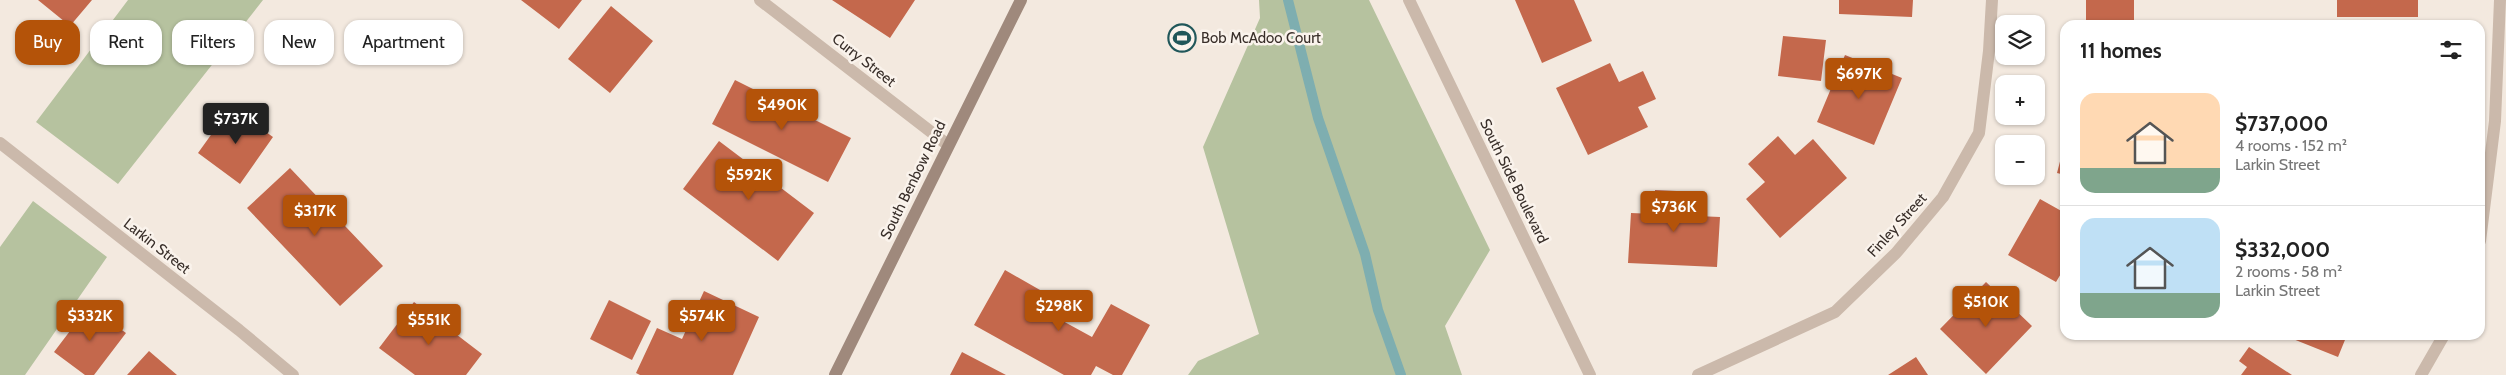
<!DOCTYPE html>
<html lang="en">
<head>
<meta charset="utf-8">
<style>
  body { margin:0; font-family:Cabin,sans-serif; background:#f6f6f6; color:#222; height:100vh; display:flex; flex-direction:column; font-size:19px; white-space:nowrap }
  * { box-sizing:border-box; margin:0 }
  p { font-size:16px; color:#767676 }
  .icon { flex:none; width:28px; height:28px; fill:none; stroke:currentColor; stroke-width:2; stroke-linecap:round; stroke-linejoin:round }
  .map { position:relative; flex:1; overflow:hidden }
  .side { position:absolute; left:2060px; top:20px; width:425px; height:320px; display:flex; flex-direction:column; background:#fff; border-radius:15px; box-shadow:0 1px 4px #0004 }
  .side>* { flex:none }
  .guide { position:absolute; left:15px; top:20px; width:475px; height:45px; display:flex; gap:10px }
  .fabs { position:absolute; left:1995px; top:15px; display:grid; gap:10px }
  .fabs a { display:grid; place-items:center; width:50px; height:50px; border-radius:10px; background:#fff; box-shadow:0 1px 4px #0004; font-size:25px }
  .price { position:absolute; translate:-50% -42px; padding:0 11px; border-radius:5px; background:#b45309; color:#fff; font-size:16px; line-height:32px; filter:drop-shadow(0 1px 2px #0008) }
  .price::after { content:''; position:absolute; left:50%; top:30px; width:15px; height:11px; margin-left:-8px; background:inherit; clip-path:polygon(0 0,100% 0,50% 100%) }
  .price.current { background:#222; color:#fff }
  ul { padding:0; list-style:none }
  li { display:flex; align-items:center; gap:15px; height:125px; padding:0 20px }
  li+li { border-top:1px solid #e0e0e0 }
  li span { display:grid; place-items:center; flex:none; width:140px; height:100px; border-radius:15px; color:#555 }
  li>.icon { margin-inline-start:auto }
  span .icon { width:60px; height:60px; fill:#fffc; stroke-width:1 }
  li b { font-size:21px }
  h2 { display:flex; justify-content:space-between; align-items:center; height:60px; padding:0 20px; font-size:21px }
  .chip { padding:0 18px; border-radius:15px; background:#fff; box-shadow:0 1px 4px #0004; font-size:18px; line-height:45px }
  .chip.current { background:#b45309; color:#fff }
  .map>svg:first-child { display:block }
  .green { fill:#b6c29f }
  .lines { fill:none; stroke-linecap:round; stroke-linejoin:round }
  .stream { stroke:#7eaeb0; stroke-width:10 }
  .building { fill:#c4684c }
  .street { stroke:#cbb9ab; stroke-width:12 }
  .secondary { stroke:#9f897c; stroke-width:12 }
  .labels { text-anchor:middle; dominant-baseline:central; stroke-width:5; stroke-linejoin:round; paint-order:stroke }
  .poi-label { font-size:15px; fill:#392f2a; stroke:#faf3ec; text-anchor:start }
  .street-label { font-size:15px; fill:#392f2a; stroke:#faf3ec }
</style>
</head>
<body>
<div class="map">
<svg width="2506" height="375" viewBox="0 0 2506 375">
  <rect width="100%" height="100%" fill="#f3e9df"/>
  <path class="green" d="M 128,0 L 263,0 L 118,184 L 36,122 Z
    M 1259,0 L 1369,0 L 1490,250 L 1445,326 L 1462,375 L 1188,375 L 1198,361 L 1259,334 L 1203,147 L 1260,18 Z
    M 33,201 L 107,257 L 25,375 L 0,375 L 0,247 Z"/>
  <g class="lines">
    <path class="stream" d="M 1288,0 L 1318,118 L 1365,254 L 1378,310 L 1401,375"/>
  </g>
  <path class="building" d="M 38,0 L 92,0 L 70,26 Z
    M 521,0 L 582,0 L 559,29 Z
    M 832,0 L 915,0 L 890,38 Z
    M 1515,0 L 1574,0 L 1592,41 L 1542,63 Z
    M 1839,0 L 1913,0 L 1912,17 L 1839,14 Z
    M 2086,0 L 2134,0 L 2134,25 L 2086,25 Z
    M 2337,0 L 2418,0 L 2418,17 L 2337,17 Z
    M 611,6 L 653,41 L 610,93 L 568,59 Z
    M 1783,36 L 1826,40 L 1821,81 L 1778,76 Z
    M 1845,55 L 1902,78 L 1874,145 L 1817,122 Z
    M 1610,63 L 1619,82 L 1643,71 L 1656,99 L 1638,107 L 1648,127 L 1588,155 L 1556,88 Z
    M 735,80 L 851,138 L 828,182 L 712,124 Z
    M 231,107 L 273,137 L 240,184 L 198,153 Z
    M 1778,136 L 1795,155 L 1813,139 L 1847,178 L 1780,238 L 1746,199 L 1765,182 L 1748,164 Z
    M 719,141 L 814,213 L 778,261 L 683,189 Z
    M 2064,146 L 2065,146 L 2065,175 L 2057,173 Z
    M 290,168 L 383,266 L 340,306 L 247,208 Z
    M 1655,190 L 1698,192 L 1697,216 L 1720,217 L 1717,267 L 1628,263 L 1631,213 L 1655,214 Z
    M 2040,199 L 2065,213 L 2065,267 L 2056,282 L 2008,255 Z
    M 1005,270 L 1047,294 L 1039,308 L 1092,337 L 1111,304 L 1150,325 L 1122,375 L 1113,375 L 1096,366 L 1091,375 L 1064,375 L 974,325 Z
    M 1986,282 L 2032,326 L 1986,374 L 1940,329 Z
    M 704,291 L 759,317 L 733,375 L 640,375 L 636,373 L 657,328 L 682,339 Z
    M 609,300 L 651,321 L 632,360 L 590,339 Z
    M 414,302 L 482,354 L 466,375 L 415,375 L 379,348 Z
    M 89,306 L 126,333 L 94,375 L 85,375 L 54,352 Z
    M 2289,335 L 2347,335 L 2338,357 L 2288,337 Z
    M 2249,347 L 2292,375 L 2241,375 L 2247,367 L 2239,361 Z
    M 149,351 L 177,375 L 127,375 Z
    M 962,352 L 1006,375 L 950,375 Z
    M 1916,357 L 1928,375 L 1888,375 Z"/>
  <g class="lines">
    <path class="street" d="M 760,0 L 948,145
      M 1409,0 L 1590,375
      M 0,143 L 239,330 L 293,375
      M 2480,241 L 2495,121 L 2500,0
      M 1698,375 L 1835,312 L 1896,253 L 1943,197 L 1979,133 L 1989,51 L 1992,0
      M 2421,375 L 2444,335"/>
    <path class="secondary" d="M 835,375 L 1021,0"/>
  </g>
  <defs>
    <g id="stadium-ring" transform="scale(1.4375)"><circle r="9.5" fill="#faf3ec" stroke="#20575a" stroke-width="1.5"/><path d="M0-5a6.5 5 0 1 0 0 10a6.5 5 0 1 0 0-10ZM-3.5-1.8h7v3.6h-7Z" fill="#20575a"/></g>
  </defs>
  <g fill-rule="evenodd">
    <use href="#stadium-ring" x="1182" y="38"/>
  </g>
  <g class="labels">
    <g class="poi-label">
      <text x="1201" y="38">Bob McAdoo Court</text>
    </g>
    <g class="street-label">
      <text transform="translate(864 60) rotate(38)">Curry Street</text>
      <text transform="translate(913 180) rotate(-64)">South Benbow Road</text>
      <text transform="translate(1514 181) rotate(64)">South Side Boulevard</text>
      <text transform="translate(1897 225) rotate(-48)">Finley Street</text>
      <text transform="translate(157 246) rotate(38)">Larkin Street</text>
    </g>
  </g>
</svg>
<div class="fabs">
<a><svg class="icon" aria-label="layers" viewBox="0 0 24 24"><path d="M12 4l9 5-9 5-9-5zM3 14l9 5 9-5"/></svg></a>
<a>+</a>
<a>−</a>
</div>
<b class="price" style="left:1859px;top:100px">$697K</b>
<b class="price" style="left:782px;top:131px">$490K</b>
<b class="price current" style="left:236px;top:145px">$737K</b>
<b class="price" style="left:749px;top:201px">$592K</b>
<b class="price" style="left:1674px;top:233px">$736K</b>
<b class="price" style="left:315px;top:237px">$317K</b>
<b class="price" style="left:1986px;top:328px">$510K</b>
<b class="price" style="left:1059px;top:332px">$298K</b>
<b class="price" style="left:90px;top:342px">$332K</b>
<b class="price" style="left:702px;top:342px">$574K</b>
<b class="price" style="left:429px;top:346px">$551K</b>
<div class="guide">
<a class="chip current">Buy</a>
<a class="chip">Rent</a>
<a class="chip">Filters</a>
<a class="chip">New</a>
<a class="chip">Apartment</a>
</div>
<section class="side">
<h2>11 homes<svg class="icon" aria-label="filters" viewBox="0 0 24 24"><path d="M4 7h16M4 17h16"/><circle cx="9" cy="7" r="2"/><circle cx="15" cy="17" r="2"/></svg></h2>
<ul>
<li><span style="background:linear-gradient(#ffd9b3 75%,#7fa58c 0)"><svg class="icon" aria-label="home" viewBox="0 0 24 24"><path d="M3 11l9-7 9 7M6 9v11h12V9"/></svg></span><div><b>$737,000</b><p>4 rooms · 152 m²</p><p>Larkin Street</p></div></li>
<li><span style="background:linear-gradient(#bfe0f5 75%,#7fa58c 0)"><svg class="icon" aria-label="home" viewBox="0 0 24 24"><path d="M3 11l9-7 9 7M6 9v11h12V9"/></svg></span><div><b>$332,000</b><p>2 rooms · 58 m²</p><p>Larkin Street</p></div></li>
</ul>
</section>
</div>
</body>
</html>
